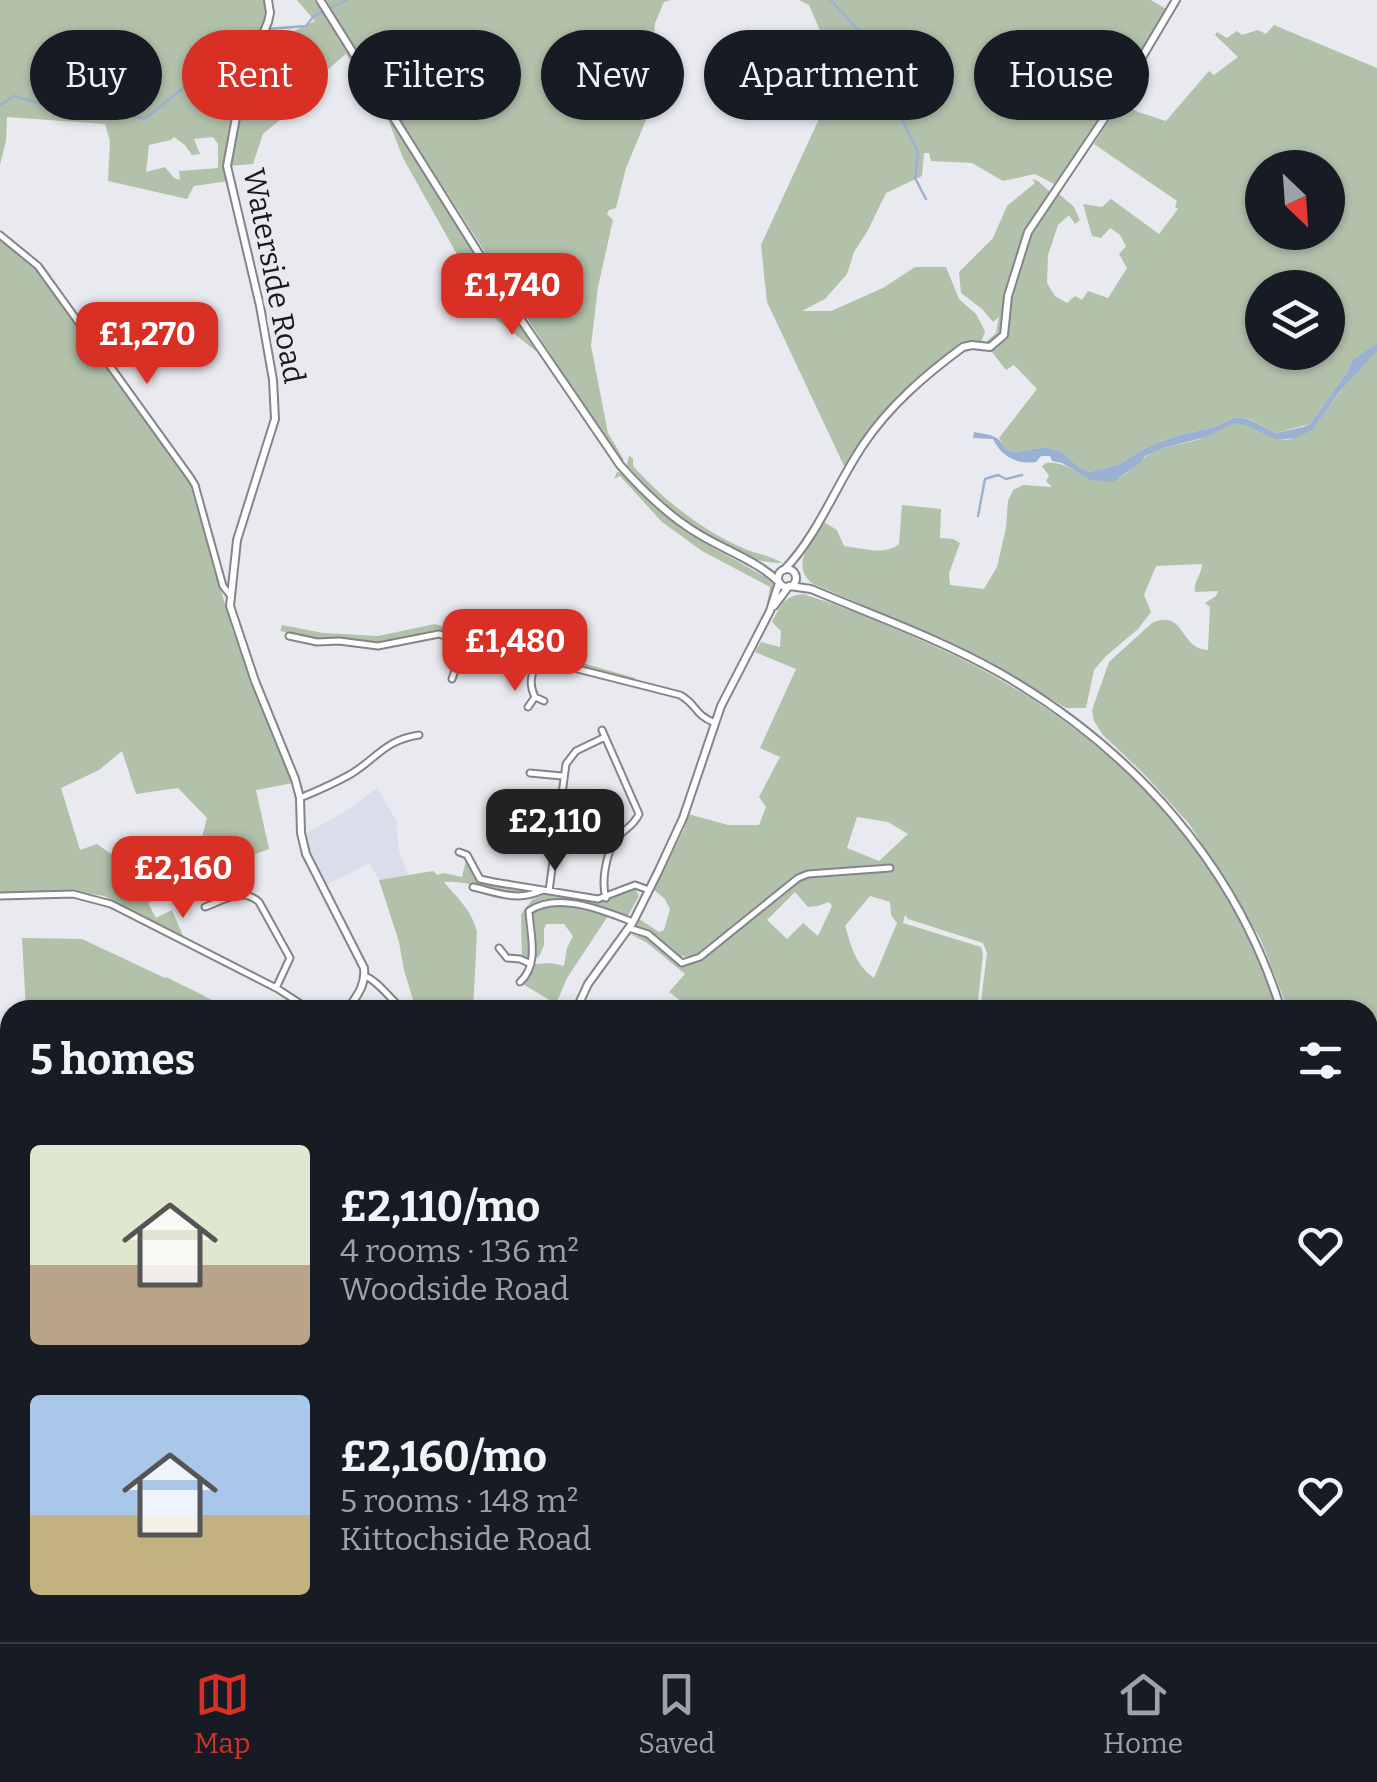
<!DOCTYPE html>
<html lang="en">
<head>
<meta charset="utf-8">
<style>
  body { margin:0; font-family:Bitter,serif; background:#242831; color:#f1f3f6; height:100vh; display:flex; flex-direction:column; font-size:38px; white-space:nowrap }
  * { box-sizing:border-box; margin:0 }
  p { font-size:32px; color:#9ea1a6 }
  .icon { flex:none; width:55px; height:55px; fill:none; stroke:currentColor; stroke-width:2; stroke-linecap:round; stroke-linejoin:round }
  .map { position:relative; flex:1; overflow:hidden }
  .sheet { position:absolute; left:0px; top:1000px; width:1378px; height:642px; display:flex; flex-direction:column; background:#171b24; border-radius:30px 30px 0 0; box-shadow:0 2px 8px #0004 }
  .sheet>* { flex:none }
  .guide { position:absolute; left:30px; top:30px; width:1318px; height:90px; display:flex; gap:20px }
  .needle { width:65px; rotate:155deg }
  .fabs { position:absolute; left:1245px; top:150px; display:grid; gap:20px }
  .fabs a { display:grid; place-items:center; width:100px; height:100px; border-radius:50%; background:#171b24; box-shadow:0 2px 8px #0004; font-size:50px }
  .price { position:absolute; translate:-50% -85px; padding:0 22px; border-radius:20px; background:#d93025; color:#fff; font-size:32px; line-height:65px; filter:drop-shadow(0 2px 5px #0008) }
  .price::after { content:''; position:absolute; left:50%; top:60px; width:30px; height:22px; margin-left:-15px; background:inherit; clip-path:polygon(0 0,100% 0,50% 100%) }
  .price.selected { background:#222; color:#fff }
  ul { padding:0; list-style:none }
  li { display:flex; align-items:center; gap:30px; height:250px; padding:0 30px }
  li span { display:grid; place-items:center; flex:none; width:280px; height:200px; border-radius:10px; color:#555 }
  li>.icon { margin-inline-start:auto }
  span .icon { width:120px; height:120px; fill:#fffc; stroke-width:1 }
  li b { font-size:42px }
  h2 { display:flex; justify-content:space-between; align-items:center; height:120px; padding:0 30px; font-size:42px }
  .tag { padding:0 35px; border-radius:45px; background:#171b24; box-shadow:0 2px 8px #0004; font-size:35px; line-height:90px }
  .tag.selected { background:#d93025; color:#fff }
  .menu { display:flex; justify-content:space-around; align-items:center; height:140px; border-top:2px solid #363941; background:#171b24; font-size:28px; color:#9ea1a6 }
  .menu a { display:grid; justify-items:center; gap:5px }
  .menu .selected { color:#d93025 }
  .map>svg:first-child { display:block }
  .built { fill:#d9deea }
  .green { fill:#b1c1aa; fill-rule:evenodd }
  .water { fill:#9bb1d1 }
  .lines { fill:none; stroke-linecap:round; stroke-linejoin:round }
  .stream { stroke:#9bb1d1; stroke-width:2.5 }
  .street-casing { stroke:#84858a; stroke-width:9 }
  .secondary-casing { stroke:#84858a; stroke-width:10 }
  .street { stroke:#fff; stroke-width:5 }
  .secondary { stroke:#fff; stroke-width:6 }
  .labels { text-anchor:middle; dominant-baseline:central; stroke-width:10; stroke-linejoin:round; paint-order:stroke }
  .street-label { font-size:30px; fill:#19191b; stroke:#e8eaef }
</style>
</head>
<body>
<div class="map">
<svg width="1377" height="1642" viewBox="0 0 1377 1642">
  <rect width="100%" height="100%" fill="#e8eaef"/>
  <path class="built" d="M 377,788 L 396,820 L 399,850 L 408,876 L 379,880 L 369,863 L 325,886 L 313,864 L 306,833 L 343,813 Z"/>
  <path class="green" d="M 0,0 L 265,0 L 266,13 L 259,36 L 265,38 L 271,30 L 290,33 L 315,21 L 297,0 L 314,0 L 537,352 L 491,315 L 403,158 L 389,122 L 346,54 L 312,83 L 302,84 L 293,109 L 263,134 L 253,164 L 227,166 L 229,181 L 194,186 L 187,199 L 108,181 L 110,141 L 105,124 L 7,117 L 6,141 L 0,165 ZM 174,137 L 185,145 L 192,155 L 200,154 L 194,139 L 213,137 L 218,144 L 218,168 L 179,171 L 180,180 L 174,178 L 165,167 L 146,172 L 149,145 L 171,140 Z
    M 326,0 L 671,0 L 664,2 L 655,23 L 646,120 L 626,168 L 616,208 L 609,210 L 607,214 L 613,220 L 598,287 L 591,346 L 608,433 L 624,460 L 622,460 L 599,430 L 349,40 Z
    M 799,0 L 1151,0 L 1166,9 L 1080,149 L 1054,184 L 1035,174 L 1003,181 L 972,163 L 931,161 L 929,153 L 924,153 L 922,176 L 886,193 L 867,232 L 854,252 L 847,274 L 825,299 L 802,311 L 831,311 L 883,288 L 915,267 L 946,267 L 959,299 L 976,314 L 985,331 L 981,343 L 973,341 L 960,343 L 901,393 L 875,421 L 845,468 L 767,302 L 761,245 L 836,82 L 827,47 L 809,5 Z
    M 1274,25 L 1377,68 L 1377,343 L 1353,359 L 1347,372 L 1310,424 L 1276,433 L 1249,419 L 1235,417 L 1215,427 L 1179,435 L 1143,449 L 1120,464 L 1090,472 L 1080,468 L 1061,451 L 1045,447 L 1014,452 L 1005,449 L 999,438 L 1037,389 L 1014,365 L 1006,370 L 992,352 L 987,341 L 996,333 L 999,317 L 993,322 L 982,309 L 961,293 L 959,272 L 993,238 L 1007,206 L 1035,183 L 1032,179 L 1038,181 L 1051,193 L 1025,231 L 1031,232 L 1058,193 L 1074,207 L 1080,220 L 1075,224 L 1069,215 L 1058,225 L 1048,255 L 1047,283 L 1055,296 L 1067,303 L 1075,296 L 1082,300 L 1088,291 L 1108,298 L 1127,268 L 1119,254 L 1126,246 L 1120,235 L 1110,228 L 1101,238 L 1092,236 L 1083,204 L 1102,207 L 1111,199 L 1159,234 L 1178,209 L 1175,207 L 1177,201 L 1094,144 L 1120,102 L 1138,112 L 1166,121 L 1209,71 L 1214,75 L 1238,57 L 1215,35 L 1217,32 L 1227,38 L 1237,31 L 1242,35 L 1258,30 L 1266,34 ZM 1262,168 L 1328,168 L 1328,232 L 1262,232 ZM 1262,288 L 1328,288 L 1328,352 L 1262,352 Z
    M 0,238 L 31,263 L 189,481 L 233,631 L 293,783 L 256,790 L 269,849 L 182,883 L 176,866 L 199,849 L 207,818 L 178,788 L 136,794 L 122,751 L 99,770 L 61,788 L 80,850 L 97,844 L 137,872 L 151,866 L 164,892 L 148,903 L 156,918 L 172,910 L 183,936 L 104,896 L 62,890 L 0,893 Z
    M 1377,351 L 1377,1369 L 1368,1364 L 1368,1010 L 1288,1010 L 1260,938 L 1190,825 L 1145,775 L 1103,735 L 1094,721 L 1092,710 L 1109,662 L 1152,623 C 1185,608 1179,649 1208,650 L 1210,607 L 1205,603 L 1216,596 L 1218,591 L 1195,592 C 1193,582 1202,574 1202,564 L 1156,566 L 1144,595 L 1151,612 L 1138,629 L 1106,656 L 1094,670 L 1086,708 L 1066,708 L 988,661 L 919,628 L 813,584 C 789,565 811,543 824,522 L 837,530 L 844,546 C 862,548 885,556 899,544 L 902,505 L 941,509 L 940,538 L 953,539 L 960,543 L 949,573 L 950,585 L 984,589 L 997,567 L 1006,528 L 1008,501 L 1013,490 L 1023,485 L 1052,487 L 1046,481 L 1049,476 L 1042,466 L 1046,463 C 1072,461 1078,481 1103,479 C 1108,479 1114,480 1119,478 C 1129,473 1139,461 1148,455 C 1166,444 1189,445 1207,436 C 1216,432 1225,423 1235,423 C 1258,421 1275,451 1299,435 C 1333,413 1345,375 1377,351 Z
    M 629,455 L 633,459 L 633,466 C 663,500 703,531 745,549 C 758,554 771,556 782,563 C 725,564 662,505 627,465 Z
    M 617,472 L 622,473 C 642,494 662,515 686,532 C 715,551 747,564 775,584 L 765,614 L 770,587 L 702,551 L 662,522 L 620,476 L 614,479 Z
    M 804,594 C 813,598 823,600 833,604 C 868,617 904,632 938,648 C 1093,718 1228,843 1276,1010 L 980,1010 L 987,953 L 983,943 L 908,919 L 905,915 L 903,923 L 981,947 L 983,954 L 977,1010 L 693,1010 L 669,992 L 685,974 L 646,942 L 630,934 L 649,938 L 679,964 C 697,964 708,952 720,939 L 696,957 L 676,956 L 660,940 L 634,927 L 639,919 L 659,932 L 664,930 L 670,909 L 665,899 L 654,890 L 684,829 L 688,814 L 728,825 L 759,825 L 766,807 L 759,797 L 780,757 L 760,748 L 796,669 L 755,652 L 761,642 L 780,647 L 781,631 L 772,622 C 781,605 783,596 804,594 ZM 857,817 L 888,822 L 908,834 L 879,861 L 847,848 ZM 795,892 L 808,907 L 818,906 L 829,902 L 832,906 L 818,936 L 803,923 L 787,939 L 767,920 ZM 870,896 L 890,902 L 891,915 L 897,923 L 874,978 C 855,964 852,948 845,926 Z
    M 435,624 L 541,657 L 548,653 L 635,678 L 634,680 L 557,661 L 534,661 L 436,632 L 379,643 L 314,638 L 280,631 L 282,625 L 323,633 L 378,636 Z
    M 466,860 L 478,881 L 536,891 C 505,901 475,879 444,882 C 457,898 472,910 477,932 L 473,1010 L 416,1010 L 404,970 L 399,942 L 379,880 L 433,871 L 437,875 L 444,873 L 462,877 Z
    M 631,890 L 636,890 L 639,896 L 628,916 C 607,911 541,884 528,910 C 523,919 529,947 530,958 L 527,960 L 522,958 L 521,914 L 532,900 L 545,894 L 602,901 Z
    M 564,905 L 608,916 L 567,978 L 556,1004 L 521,983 L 527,977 L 534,964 L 551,963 L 564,966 L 567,948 L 573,936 L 564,924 L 546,924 L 544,929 L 544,945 L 539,957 L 535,958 L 532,915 C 538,904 553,905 564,905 Z
    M 22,938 L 82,939 L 165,978 L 167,977 C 185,988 210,995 223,1010 L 26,1010 Z
    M 0,1096 L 10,1098 L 10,1423 L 0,1427 Z
    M 6,1541 L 10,1542 L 10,1632 L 1155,1633 L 1139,1642 L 0,1642 L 0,1542 Z"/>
  <path class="water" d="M 1377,343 L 1377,351 L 1341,390 L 1312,430 L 1295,438 L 1277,440 L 1246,425 L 1234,423 L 1206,437 L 1164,448 L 1145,456 L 1140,463 L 1113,482 L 1090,480 L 1062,463 L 1052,461 L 1050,456 L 1041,456 L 1036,462 C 1017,465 1001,456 993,439 L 973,438 L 974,432 C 988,435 999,434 1005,449 L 1014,452 L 1045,447 L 1061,451 L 1080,468 L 1090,472 L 1120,464 L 1143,449 L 1179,435 L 1215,427 L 1235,417 L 1248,419 L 1276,433 L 1303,427 L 1310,424 L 1347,372 L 1353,359 Z"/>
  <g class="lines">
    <path class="stream" d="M 831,0 L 857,29 L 876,43 L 875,55 L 882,65 L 891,85 L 893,99 L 918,153 L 915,178 L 926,199
      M 0,105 L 14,96 L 69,112 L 146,118 L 256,30 L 306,26 L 314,16 L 347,0
      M 978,516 L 985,479 L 998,475 L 1006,479 L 1022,475"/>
    <g class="street-casing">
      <path id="street" d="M 0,235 L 38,266 L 190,477 L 195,485 L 223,586 L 230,595
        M 289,636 L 317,642 L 339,641 L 378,646 L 439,634 L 535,665 L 558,664 L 680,695 C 698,705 693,714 715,723
        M 535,665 C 531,677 529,685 535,697 L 544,701
        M 452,679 L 464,644
        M 528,707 L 535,697
        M 602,730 L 639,814 C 634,826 624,829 616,839 C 606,853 601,882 606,898
        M 530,773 L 562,776
        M 300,798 C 317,791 335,783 351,774 C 377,758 385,740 419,735
        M 520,846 L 554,849
        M 459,852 L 467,855 L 480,879 L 494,882 L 598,899 L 635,885 L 649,890
        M 473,887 C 499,893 518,902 543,890
        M 549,891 L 566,764 L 576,751 L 605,737
        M 0,896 L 73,894 L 111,904 L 278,989 L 310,1010
        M 205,907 C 224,900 242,887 259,902 L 290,958 L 276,988
        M 629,928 L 648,934 L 682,963 L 700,957 L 798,878 L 808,874 L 890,868
        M 499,948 L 507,958 L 520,959 L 531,964
        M 365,976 C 380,982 390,1000 404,1010
        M 520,982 C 540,964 530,934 529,911 C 558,891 604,911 633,922
        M 1368,1406 L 1377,1417
        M 1368,1442 L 1377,1437
        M 1368,1500 L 1374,1500
        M 1368,1559 L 1377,1554
        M 1210,1632 L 1214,1642
        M 1233,1632 L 1236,1642"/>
    </g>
    <g class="secondary-casing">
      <path id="secondary" d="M 268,0 L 270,13 L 268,22 L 242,85 L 227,166 L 260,306 L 273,380 L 275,419 L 237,540 L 230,606 L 255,681 L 295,779 L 300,798 L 301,833 L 306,854 L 364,968 C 366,985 357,996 347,1010
        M 320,0 L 513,308 L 620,465 C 643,491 667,515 697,533 C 724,550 756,560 779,582
        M778 578a9 9 0 1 1 18 0a9 9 0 1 1-18 0Z
        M 784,570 C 818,535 836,485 863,445 C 889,406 925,375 963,347 L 972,345 L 990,347 L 1004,335 L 1008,296 L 1028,232 L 1116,101 L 1176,0
        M 790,586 L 811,589 C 875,616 940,639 1000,673 C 1131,748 1236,864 1281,1010
        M 774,606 L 789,586
        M 576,1010 L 588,984 L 633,922 L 658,872 L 683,818 L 721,706 L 770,611 L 779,583
        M 1368,1375 L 1377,1382
        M 1368,1387 L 1377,1396
        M 0,1537 L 10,1537
        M 1161,1642 L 1175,1632"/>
    </g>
    <use href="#street" class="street"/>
    <use href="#secondary" class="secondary"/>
  </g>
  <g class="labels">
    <g class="street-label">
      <text transform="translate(274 276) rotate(79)">Waterside Road</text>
    </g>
  </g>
</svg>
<div class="fabs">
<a><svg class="needle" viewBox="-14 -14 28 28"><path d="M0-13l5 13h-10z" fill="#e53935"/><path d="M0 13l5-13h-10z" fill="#9ea1a6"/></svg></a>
<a><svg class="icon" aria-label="layers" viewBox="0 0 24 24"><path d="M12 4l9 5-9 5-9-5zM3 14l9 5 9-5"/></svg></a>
</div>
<b class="price" style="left:512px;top:338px">£1,740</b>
<b class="price" style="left:147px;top:387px">£1,270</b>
<b class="price" style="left:515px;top:694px">£1,480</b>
<b class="price selected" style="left:555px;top:874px">£2,110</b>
<b class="price" style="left:183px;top:921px">£2,160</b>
<div class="guide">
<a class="tag">Buy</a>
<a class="tag selected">Rent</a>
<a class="tag">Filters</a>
<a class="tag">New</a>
<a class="tag">Apartment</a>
<a class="tag">House</a>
</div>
<section class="sheet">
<h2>5 homes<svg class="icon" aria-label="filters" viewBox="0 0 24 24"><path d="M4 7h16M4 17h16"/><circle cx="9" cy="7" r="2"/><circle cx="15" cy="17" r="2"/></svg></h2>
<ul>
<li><span style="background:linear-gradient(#dfe7d0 60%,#b9a48a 0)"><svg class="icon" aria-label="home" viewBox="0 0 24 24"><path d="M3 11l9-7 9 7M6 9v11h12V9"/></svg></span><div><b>£2,110/mo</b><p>4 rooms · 136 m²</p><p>Woodside Road</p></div><svg class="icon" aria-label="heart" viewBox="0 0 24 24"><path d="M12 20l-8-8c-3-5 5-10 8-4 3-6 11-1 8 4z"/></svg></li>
<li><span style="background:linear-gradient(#a9c7e8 60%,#c2b280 0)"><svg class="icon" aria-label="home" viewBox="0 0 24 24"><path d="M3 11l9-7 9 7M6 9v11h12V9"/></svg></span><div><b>£2,160/mo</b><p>5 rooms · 148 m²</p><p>Kittochside Road</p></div><svg class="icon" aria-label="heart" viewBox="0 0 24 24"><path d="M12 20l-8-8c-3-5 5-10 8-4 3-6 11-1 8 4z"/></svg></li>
</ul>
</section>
</div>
<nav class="menu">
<a class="selected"><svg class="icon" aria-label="map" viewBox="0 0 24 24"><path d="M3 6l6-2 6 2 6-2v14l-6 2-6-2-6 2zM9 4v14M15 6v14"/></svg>Map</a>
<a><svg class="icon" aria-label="saved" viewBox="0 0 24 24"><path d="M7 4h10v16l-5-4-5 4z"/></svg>Saved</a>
<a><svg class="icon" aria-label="home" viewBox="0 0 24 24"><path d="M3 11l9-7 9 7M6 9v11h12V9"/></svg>Home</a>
</nav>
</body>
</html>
